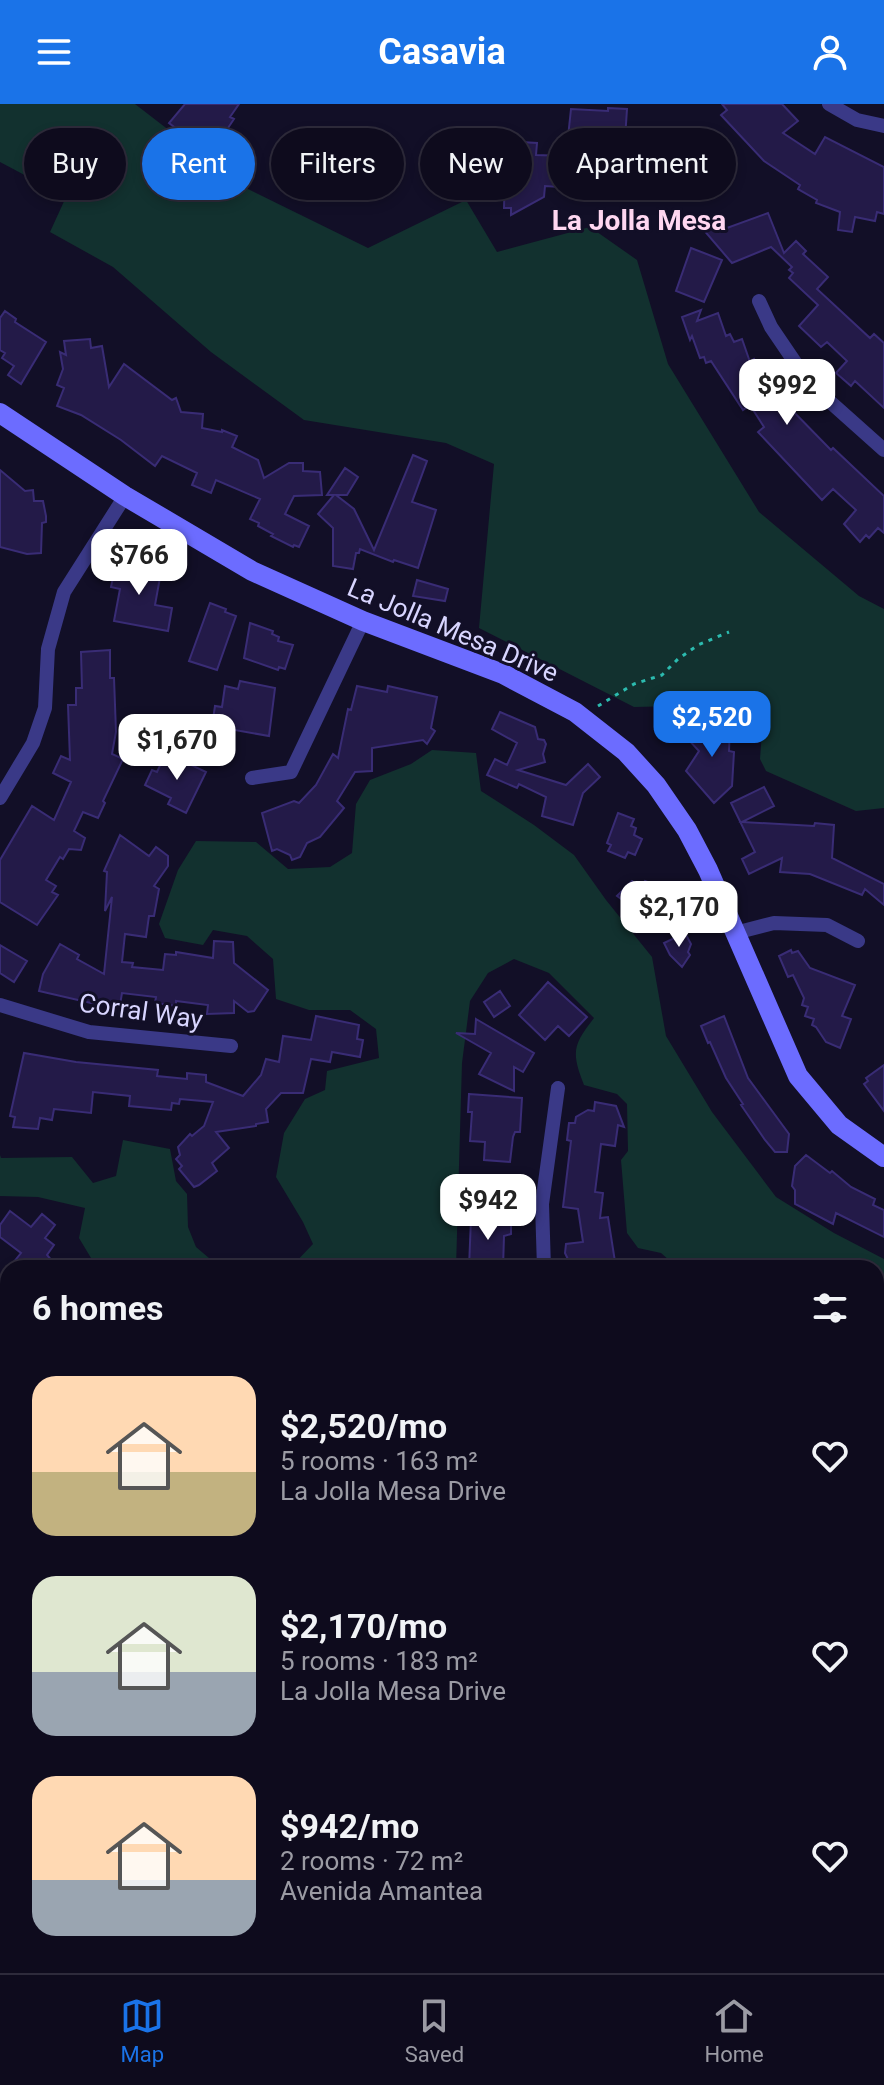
<!DOCTYPE html>
<html lang="en">
<head>
<meta charset="utf-8">
<style>
  body { margin:0; font-family:Roboto,sans-serif; background:#171426; color:#f1f3f6; height:100vh; display:flex; flex-direction:column; font-size:30px; white-space:nowrap }
  * { box-sizing:border-box; margin:0 }
  p { font-size:26px; color:#9b9ba4 }
  .icon { flex:none; width:44px; height:44px; fill:none; stroke:currentColor; stroke-width:2; stroke-linecap:round; stroke-linejoin:round }
  .map { position:relative; flex:1; overflow:hidden }
  .sheet { position:absolute; left:0px; top:1156px; width:884px; height:714px; display:flex; flex-direction:column; background:#0e0b1d; border-radius:24px 24px 0 0; box-shadow:0 4px 12px #0003,0 0 0 2px #2e2b3b }
  .sheet>* { flex:none }
  .top-card { position:absolute; left:24px; top:24px; width:836px; height:72px; display:flex; gap:16px }
  .price { position:absolute; translate:-50% -68px; padding:0 18px; border-radius:16px; background:#fff; color:#222; font-size:26px; line-height:52px; filter:drop-shadow(0 2px 4px #0008) }
  .price::after { content:''; position:absolute; left:50%; top:48px; width:24px; height:18px; margin-left:-12px; background:inherit; clip-path:polygon(0 0,100% 0,50% 100%) }
  .price.active { background:#1a73e8; color:#fff }
  ul { padding:0; list-style:none }
  li { display:flex; align-items:center; gap:24px; height:200px; padding:0 32px }
  li span { display:grid; place-items:center; flex:none; width:224px; height:160px; border-radius:24px; color:#555 }
  li>.icon { margin-inline-start:auto }
  span .icon { width:96px; height:96px; fill:#fffc; stroke-width:1 }
  li b { font-size:34px }
  h2 { display:flex; justify-content:space-between; align-items:center; height:96px; padding:0 32px; font-size:34px }
  .chip { padding:0 28px; border-radius:36px; background:#0e0b1d; box-shadow:0 4px 12px #0003,0 0 0 2px #2e2b3b; font-size:28px; line-height:72px }
  .chip.active { background:#1a73e8; color:#fff }
  header { display:flex; justify-content:space-between; align-items:center; height:104px; padding:0 32px; background:#1a73e8; color:#fff; font-size:36px; font-weight:700 }
  .tab-bar { display:flex; justify-content:space-around; align-items:center; height:112px; border-top:2px solid #2e2b3b; background:#0e0b1d; font-size:22px; color:#9b9ba4 }
  .tab-bar a { display:grid; justify-items:center; gap:4px }
  .tab-bar .active { color:#1a73e8 }
  .map>svg:first-child { display:block }
  .green { fill:#12312f }
  .building { fill:#231a48; stroke:#392c75; stroke-width:2 }
  .lines { fill:none; stroke-linecap:round; stroke-linejoin:round }
  .path { stroke:#2cbbaf; stroke-width:3; stroke-dasharray:4 6; stroke-linecap:butt }
  .street { stroke:#3a3987; stroke-width:14 }
  .secondary { stroke:#6c6cff; stroke-width:20 }
  .labels { text-anchor:middle; dominant-baseline:central; stroke-width:6; stroke-linejoin:round; paint-order:stroke }
  .street-label { font-size:26px; fill:#d8d5ff; stroke:#120f27 }
  .neighbourhood-label { font-size:28px; font-weight:bold; fill:#ffd7f1; stroke:#120f27 }
</style>
</head>
<body>
<header><svg class="icon" aria-label="menu" viewBox="0 0 24 24"><path d="M4 6h16M4 12h16M4 18h16"/></svg>Casavia<svg class="icon" aria-label="person" viewBox="0 0 24 24"><circle cx="12" cy="8" r="4"/><path d="M4 21q1-7 8-7t8 7"/></svg></header>
<div class="map">
<svg width="884" height="1869" viewBox="0 0 884 1869">
  <rect width="100%" height="100%" fill="#120f27"/>
  <path class="green" d="M 0,0 L 135,0 L 240,81 L 368,144 L 466,96 L 497,148 L 590,123 L 637,156 L 668,260 L 759,408 L 859,492 L 884,505 L 884,704 L 856,707 L 766,667 L 760,655 L 764,600 L 634,603 L 479,524 L 494,360 L 446,339 L 304,316 L 211,248 L 113,163 L 50,128 L 66,93 L 0,58 Z
    M 432,646 L 476,649 L 481,687 L 534,721 L 574,751 L 606,796 L 652,853 L 666,932 L 712,1008 L 776,1093 L 834,1129 L 884,1155 L 884,1238 L 876,1233 L 876,1164 L 678,1164 L 661,1149 L 638,1144 L 627,1129 L 621,1056 L 628,1047 L 627,1000 L 617,990 L 584,981 C 571,948 573,941 594,914 L 549,869 L 514,855 L 488,869 L 470,897 L 462,959 L 456,1164 L 290,1164 L 313,1140 L 303,1118 L 276,1073 L 284,1029 L 305,995 L 325,986 L 327,967 L 379,954 L 376,925 L 350,906 L 309,906 L 276,895 L 273,855 L 247,832 L 213,826 L 203,841 L 165,834 L 159,820 L 178,766 L 196,737 L 256,738 L 288,765 L 330,763 L 352,749 L 356,700 L 370,676 L 411,660 Z
    M 123,1036 L 170,1045 L 176,1077 L 187,1090 L 188,1123 L 196,1143 L 216,1160 L 230,1164 L 97,1164 L 79,1134 L 85,1104 L 38,1093 L 0,1092 L 0,1051 L 1,1054 L 72,1053 L 93,1079 L 116,1072 Z
    M 192,1862 L 235,1862 L 219,1869 L 192,1869 Z
    M 346,1862 L 467,1862 C 426,1869 386,1869 346,1862 Z
    M 669,1862 L 736,1862 L 735,1869 L 669,1869 Z"/>
  <path class="building" d="M 185,0 L 239,0 L 230,13 L 234,15 L 224,30 L 219,27 L 210,41 L 205,38 L 202,44 L 169,19 Z
    M 722,0 L 782,0 L 798,17 L 783,29 L 815,50 L 825,33 L 884,63 L 884,110 L 877,108 L 875,117 L 855,113 L 852,128 L 838,126 L 840,108 L 816,99 L 817,96 L 798,85 L 800,81 L 764,57 L 721,11 L 727,6 Z
    M 608,4 L 627,5 L 623,65 L 576,62 L 560,83 L 545,82 L 544,93 L 511,111 L 511,104 L 504,104 L 505,66 L 502,65 L 503,37 L 537,39 L 536,51 L 566,52 L 571,5 L 608,7 Z
    M 768,109 L 784,149 L 796,137 L 806,147 L 803,150 L 828,173 L 817,185 L 870,234 L 874,230 L 884,239 L 884,304 L 855,277 L 851,282 L 836,269 L 847,257 L 827,238 L 821,243 L 799,222 L 818,201 L 789,174 L 793,169 L 789,166 L 792,163 L 771,143 L 732,159 L 702,124 L 724,116 L 727,124 Z
    M 691,144 L 722,156 L 704,198 L 676,187 Z
    M 701,206 L 697,217 L 718,209 L 726,232 L 730,230 L 734,238 L 742,235 L 750,258 L 754,255 L 787,308 L 791,305 L 831,346 L 833,344 L 884,392 L 884,429 L 878,424 L 869,434 L 866,431 L 860,438 L 844,420 L 856,406 L 833,385 L 822,396 L 758,328 L 764,323 L 750,301 L 743,306 L 711,257 L 706,259 L 704,253 L 700,254 L 692,232 L 690,236 L 682,213 Z
    M 5,207 L 16,215 L 15,218 L 46,238 L 21,280 L 8,271 L 14,262 L 2,254 L 5,249 L 0,246 L 0,214 Z
    M 90,235 L 91,244 L 102,242 L 109,283 L 124,260 L 172,296 L 176,294 L 181,308 L 203,310 L 202,324 L 222,328 L 222,326 L 237,332 L 232,343 L 258,356 L 264,374 L 289,359 L 303,359 L 303,367 L 320,368 L 322,391 L 294,392 L 285,410 L 309,422 L 299,443 L 294,441 L 293,443 L 271,432 L 273,430 L 258,422 L 259,419 L 250,415 L 260,395 L 216,376 L 211,389 L 192,381 L 197,369 L 162,352 L 155,362 L 121,336 L 81,311 L 57,302 L 64,284 L 57,281 L 63,265 L 60,248 L 66,251 L 64,237 Z
    M 413,351 L 427,357 L 412,398 L 436,406 L 418,464 L 394,456 L 393,458 L 360,445 L 359,449 L 356,449 L 353,465 L 333,462 L 333,424 L 318,410 L 334,391 L 327,391 L 345,364 L 358,373 L 347,391 L 336,391 L 354,405 L 374,446 Z
    M 0,366 L 25,387 L 33,386 L 34,397 L 43,397 L 46,412 L 46,418 L 42,419 L 41,449 L 27,450 L 0,443 Z
    M 117,455 L 136,459 L 136,463 L 161,468 L 155,501 L 172,504 L 168,527 L 114,517 L 120,485 L 111,483 Z
    M 417,476 L 448,485 L 445,497 L 413,492 Z
    M 210,499 L 226,505 L 225,508 L 236,512 L 217,566 L 189,557 Z
    M 250,519 L 273,527 L 272,530 L 279,533 L 278,537 L 293,541 L 285,565 L 279,563 L 278,566 L 244,554 Z
    M 110,546 L 110,574 L 114,574 L 116,628 L 112,650 L 123,655 L 103,697 L 105,699 L 98,714 L 83,708 L 74,727 L 85,734 L 81,746 L 69,745 L 63,755 L 60,753 L 46,776 L 56,782 L 52,788 L 58,791 L 37,821 L 0,798 L 0,756 L 32,702 L 54,716 L 71,678 L 53,669 L 61,652 L 70,656 L 68,601 L 76,601 L 76,584 L 82,584 L 81,548 Z
    M 240,577 L 275,584 L 269,632 L 212,622 L 215,602 L 222,603 L 225,582 L 238,585 Z
    M 357,582 L 387,588 L 388,582 L 437,593 L 431,624 L 435,627 L 427,640 L 423,636 L 372,644 L 372,667 L 355,668 L 337,697 L 344,704 L 320,733 L 307,739 L 300,753 L 292,756 L 290,751 L 277,745 L 272,747 L 262,709 L 294,697 L 299,699 L 316,681 L 333,650 L 338,654 L 348,605 L 351,606 Z
    M 500,608 L 535,623 L 538,635 L 544,636 L 546,640 L 543,650 L 545,658 L 518,666 L 566,681 L 588,660 L 600,673 L 583,689 L 573,721 L 542,712 L 546,693 L 519,680 L 517,684 L 487,671 L 495,655 L 507,661 L 517,639 L 492,625 Z
    M 697,617 L 712,617 L 712,621 L 730,622 L 729,647 L 734,648 L 732,682 L 714,699 L 686,667 L 699,647 L 686,633 L 687,622 L 696,623 Z
    M 166,649 L 206,668 L 186,709 L 168,700 L 171,694 L 145,681 L 152,666 L 157,668 Z
    M 764,683 L 774,702 L 742,718 L 814,722 L 815,719 L 834,721 L 832,754 L 884,780 L 884,801 L 865,785 L 862,791 L 810,770 L 780,768 L 782,754 L 749,770 L 742,755 L 755,748 L 731,699 Z
    M 618,709 L 634,715 L 631,722 L 636,724 L 634,731 L 642,735 L 635,751 L 628,748 L 625,754 L 608,747 L 611,741 L 607,739 Z
    M 120,731 L 149,752 L 156,743 L 168,752 L 168,762 L 154,782 L 159,785 L 154,812 L 149,812 L 146,833 L 125,830 L 122,858 L 133,859 L 132,863 L 163,866 L 165,850 L 176,851 L 176,848 L 213,854 L 214,837 L 233,838 L 234,859 L 268,886 L 254,907 L 248,908 L 234,897 L 234,909 L 207,910 L 208,901 L 176,897 L 176,902 L 155,899 L 156,893 L 122,889 L 120,901 L 91,899 L 39,887 L 43,870 L 60,840 L 79,851 L 77,855 L 104,870 L 112,793 L 105,807 L 107,768 L 104,767 Z
    M 632,777 L 640,784 L 645,777 L 666,785 L 666,793 L 680,795 L 677,816 L 644,812 L 617,792 Z
    M 685,829 L 691,840 L 688,848 L 690,851 L 682,863 L 670,851 L 664,839 Z
    M 0,841 L 27,857 L 14,878 L 0,869 Z
    M 791,846 L 792,849 L 798,847 L 810,864 L 855,881 L 842,912 L 851,915 L 840,944 L 826,938 L 816,923 L 812,921 L 814,915 L 805,912 L 808,903 L 802,901 L 804,894 L 793,871 L 788,873 L 779,852 Z
    M 548,878 L 587,913 L 569,932 L 558,922 L 545,936 L 519,911 Z
    M 500,887 L 510,902 L 494,913 L 484,898 Z
    M 316,912 L 359,921 L 357,935 L 363,936 L 360,953 L 332,948 L 330,958 L 311,955 L 303,989 L 281,989 L 266,1005 L 268,1018 L 256,1020 L 256,1022 L 216,1028 L 229,1044 L 212,1059 L 217,1067 L 199,1081 L 194,1083 L 179,1065 L 182,1062 L 176,1055 L 180,1051 L 178,1043 L 190,1030 L 192,1032 L 204,1022 L 213,998 L 180,995 L 179,1000 L 172,999 L 171,1006 L 129,1002 L 130,992 L 93,988 L 91,1009 L 54,1005 L 52,1016 L 40,1014 L 38,1025 L 13,1023 L 15,1013 L 10,1012 L 24,949 L 76,958 L 158,966 L 157,972 L 187,975 L 187,969 L 206,971 L 206,978 L 243,992 L 261,971 L 266,955 L 279,958 L 283,932 L 311,936 Z
    M 724,912 L 748,974 L 789,1030 L 787,1048 L 775,1048 L 765,1036 L 741,1001 L 743,1000 L 726,974 L 710,938 L 708,939 L 701,922 Z
    M 476,915 L 534,949 L 523,968 L 514,963 L 514,987 L 479,970 L 491,949 L 456,929 L 475,930 Z
    M 884,961 L 884,1007 L 864,980 L 868,977 L 866,974 Z
    M 469,990 L 522,994 L 520,1028 L 515,1028 L 513,1033 L 510,1058 L 484,1056 L 485,1038 L 470,1037 L 472,1008 L 468,1008 Z
    M 595,998 L 616,1002 L 624,1023 L 618,1021 L 615,1042 L 601,1040 L 595,1088 L 603,1089 L 600,1114 L 608,1113 L 616,1164 L 572,1164 L 565,1149 L 566,1140 L 583,1138 L 578,1105 L 563,1103 L 571,1037 L 567,1036 L 569,1019 L 575,1019 L 576,1013 L 588,1006 L 594,1007 Z
    M 806,1051 L 830,1069 L 832,1067 L 851,1083 L 875,1095 L 873,1101 L 884,1106 L 884,1133 L 836,1109 L 833,1120 L 795,1100 L 795,1086 L 792,1082 L 795,1062 Z
    M 10,1107 L 31,1123 L 42,1110 L 55,1121 L 45,1134 L 54,1141 L 47,1151 L 58,1164 L 9,1164 L 21,1149 L 0,1133 L 0,1121 Z
    M 490,1112 L 511,1113 L 511,1130 L 504,1132 L 503,1164 L 469,1164 L 471,1114 L 490,1115 Z"/>
  <g class="lines">
    <path class="path" d="M 598,602 L 634,580 L 662,571 L 678,555 L 698,541 L 729,528"/>
    <path class="street" d="M 829,0 L 857,16 L 884,22
      M 759,197 L 771,223 L 809,279 L 884,346
      M 252,674 L 291,668 L 363,517
      M 0,694 L 33,639 L 45,604 L 48,545 L 64,488 L 125,392
      M 735,829 L 774,819 L 827,821 L 858,837
      M 0,901 L 89,928 L 231,942
      M 544,1164 L 542,1100 L 558,984
      M 0,1187 L 8,1195
      M 0,1401 L 8,1399
      M 876,1426 L 884,1410
      M 876,1525 L 884,1549
      M 0,1593 L 8,1591
      M 876,1756 L 884,1719
      M 0,1863 L 8,1855"/>
    <path class="secondary" d="M 0,309 L 125,392 L 252,467 L 363,517 L 503,570 L 575,608 L 626,648 L 656,681 L 687,726 L 708,766 L 798,972 L 839,1021 L 884,1053"/>
  </g>
  <g class="labels">
    <g class="street-label">
      <text transform="translate(453 526) rotate(23)">La Jolla Mesa Drive</text>
      <text transform="translate(141 907) rotate(8)">Corral Way</text>
    </g>
    <g class="neighbourhood-label">
      <text x="639" y="116">La Jolla Mesa</text>
    </g>
  </g>
</svg>
<b class="price" style="left:787px;top:323px">$992</b>
<b class="price" style="left:139px;top:493px">$766</b>
<b class="price active" style="left:712px;top:655px">$2,520</b>
<b class="price" style="left:177px;top:678px">$1,670</b>
<b class="price" style="left:679px;top:845px">$2,170</b>
<b class="price" style="left:488px;top:1138px">$942</b>
<div class="top-card">
<a class="chip">Buy</a>
<a class="chip active">Rent</a>
<a class="chip">Filters</a>
<a class="chip">New</a>
<a class="chip">Apartment</a>
</div>
<section class="sheet">
<h2>6 homes<svg class="icon" aria-label="filters" viewBox="0 0 24 24"><path d="M4 7h16M4 17h16"/><circle cx="9" cy="7" r="2"/><circle cx="15" cy="17" r="2"/></svg></h2>
<ul>
<li><span style="background:linear-gradient(#ffd9b3 60%,#c2b280 0)"><svg class="icon" aria-label="home" viewBox="0 0 24 24"><path d="M3 11l9-7 9 7M6 9v11h12V9"/></svg></span><div><b>$2,520/mo</b><p>5 rooms · 163 m²</p><p>La Jolla Mesa Drive</p></div><svg class="icon" aria-label="heart" viewBox="0 0 24 24"><path d="M12 20l-8-8c-3-5 5-10 8-4 3-6 11-1 8 4z"/></svg></li>
<li><span style="background:linear-gradient(#dfe7d0 60%,#9aa5b1 0)"><svg class="icon" aria-label="home" viewBox="0 0 24 24"><path d="M3 11l9-7 9 7M6 9v11h12V9"/></svg></span><div><b>$2,170/mo</b><p>5 rooms · 183 m²</p><p>La Jolla Mesa Drive</p></div><svg class="icon" aria-label="heart" viewBox="0 0 24 24"><path d="M12 20l-8-8c-3-5 5-10 8-4 3-6 11-1 8 4z"/></svg></li>
<li><span style="background:linear-gradient(#ffd9b3 65%,#9aa5b1 0)"><svg class="icon" aria-label="home" viewBox="0 0 24 24"><path d="M3 11l9-7 9 7M6 9v11h12V9"/></svg></span><div><b>$942/mo</b><p>2 rooms · 72 m²</p><p>Avenida Amantea</p></div><svg class="icon" aria-label="heart" viewBox="0 0 24 24"><path d="M12 20l-8-8c-3-5 5-10 8-4 3-6 11-1 8 4z"/></svg></li>
</ul>
</section>
</div>
<nav class="tab-bar">
<a class="active"><svg class="icon" aria-label="map" viewBox="0 0 24 24"><path d="M3 6l6-2 6 2 6-2v14l-6 2-6-2-6 2zM9 4v14M15 6v14"/></svg>Map</a>
<a><svg class="icon" aria-label="saved" viewBox="0 0 24 24"><path d="M7 4h10v16l-5-4-5 4z"/></svg>Saved</a>
<a><svg class="icon" aria-label="home" viewBox="0 0 24 24"><path d="M3 11l9-7 9 7M6 9v11h12V9"/></svg>Home</a>
</nav>
</body>
</html>
